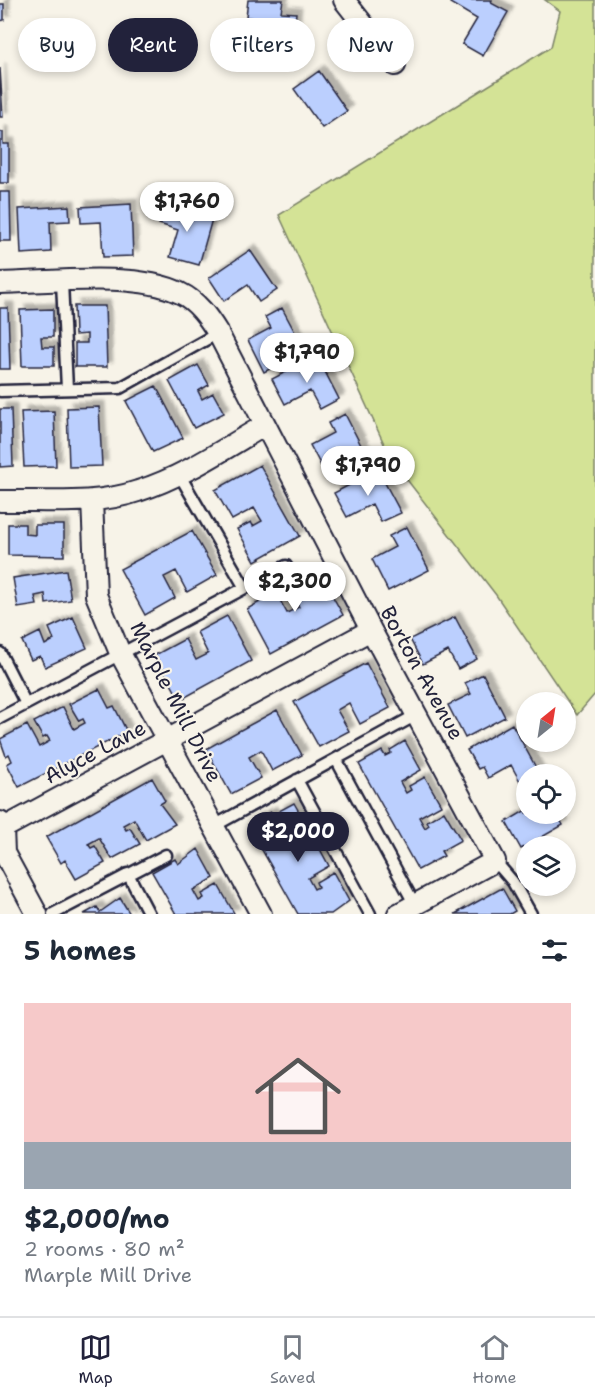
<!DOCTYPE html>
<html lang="en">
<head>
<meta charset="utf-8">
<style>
  body { margin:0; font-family:"Shantell Sans",sans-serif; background:#f2f2f3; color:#1f2937; height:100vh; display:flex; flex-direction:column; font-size:22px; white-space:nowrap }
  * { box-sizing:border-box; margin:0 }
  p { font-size:20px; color:#747a83 }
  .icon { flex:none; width:33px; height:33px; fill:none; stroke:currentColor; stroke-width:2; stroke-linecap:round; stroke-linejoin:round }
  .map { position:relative; height:914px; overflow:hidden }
  .sheet { display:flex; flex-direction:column; background:#fff; flex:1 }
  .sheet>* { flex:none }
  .hud { position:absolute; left:18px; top:18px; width:560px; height:54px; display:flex; gap:12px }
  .needle { width:39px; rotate:30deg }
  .fabs { position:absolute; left:516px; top:692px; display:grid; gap:12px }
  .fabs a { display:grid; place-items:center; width:60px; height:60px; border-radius:50%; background:#fff; box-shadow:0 3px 9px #0003; font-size:30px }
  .price { position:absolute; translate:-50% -51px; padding:0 14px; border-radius:21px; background:#fff; color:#222; font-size:20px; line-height:39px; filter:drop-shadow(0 2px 3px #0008) }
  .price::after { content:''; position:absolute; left:50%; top:36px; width:18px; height:14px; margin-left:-9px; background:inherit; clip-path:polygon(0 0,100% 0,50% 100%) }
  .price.current { background:#22223b; color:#fff }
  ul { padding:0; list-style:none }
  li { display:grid; align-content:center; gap:12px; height:318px; padding:0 24px }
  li+li { border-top:2px solid #e0e1e3 }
  li span { display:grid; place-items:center; height:186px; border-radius:0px; color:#555 }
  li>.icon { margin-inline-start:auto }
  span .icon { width:108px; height:108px; fill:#fffc; stroke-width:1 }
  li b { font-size:26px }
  h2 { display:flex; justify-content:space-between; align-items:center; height:72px; padding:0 24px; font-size:26px }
  .pill { padding:0 21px; border-radius:27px; background:#fff; box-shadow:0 3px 9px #0003; font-size:21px; line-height:54px }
  .pill.current { background:#22223b; color:#fff }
  .tab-bar { display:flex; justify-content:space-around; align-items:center; height:84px; border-top:2px solid #e0e1e3; background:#fff; font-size:16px; color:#747a83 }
  .tab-bar a { display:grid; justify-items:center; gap:3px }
  .tab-bar .current { color:#22223b }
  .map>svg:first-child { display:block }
  .green { fill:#d4e396; stroke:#7b8268; stroke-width:1.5 }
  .building { fill:#bbcffe; stroke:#22223b; stroke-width:1.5; filter:url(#shadow) }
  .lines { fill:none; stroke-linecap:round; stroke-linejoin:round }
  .service-casing { stroke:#22223b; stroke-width:15 }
  .minor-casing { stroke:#22223b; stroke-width:24 }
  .service { stroke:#f7f3e8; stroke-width:10 }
  .minor { stroke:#f7f3e8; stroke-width:20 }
  .labels { text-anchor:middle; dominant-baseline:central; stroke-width:4.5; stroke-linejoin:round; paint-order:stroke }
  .street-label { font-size:21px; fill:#22223b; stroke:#f7f3e8 }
</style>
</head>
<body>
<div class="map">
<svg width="595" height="914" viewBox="0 0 595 914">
  <defs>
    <filter id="shadow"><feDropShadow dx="5.5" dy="-5.5" stdDeviation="1.5" flood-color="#0004"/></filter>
  </defs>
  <rect width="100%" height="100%" fill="#f7f3e8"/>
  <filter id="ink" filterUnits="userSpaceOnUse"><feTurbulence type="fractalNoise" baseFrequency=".0167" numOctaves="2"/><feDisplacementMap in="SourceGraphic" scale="12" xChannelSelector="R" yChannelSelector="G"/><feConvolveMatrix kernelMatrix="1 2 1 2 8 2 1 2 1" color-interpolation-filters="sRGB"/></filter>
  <g filter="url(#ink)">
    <path class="green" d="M 545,0 L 595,0 L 595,694 L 577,715 L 496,595 L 391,459 L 279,215 L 551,47 L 560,11 Z"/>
    <path class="building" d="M 248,0 L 283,0 L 281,12 L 296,13 L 294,32 L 260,28 L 262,19 L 246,17 Z
      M 451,0 L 492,0 L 491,3 L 508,12 L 483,56 L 462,44 L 477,19 L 450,3 Z
      M 0,4 L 4,4 L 4,20 L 0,21 Z
      M 0,68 L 3,117 L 0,117 Z
      M 319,71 L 347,111 L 322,128 L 294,89 Z
      M 0,132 L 3,132 L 3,144 L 9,144 L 9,183 L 0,183 Z
      M 0,192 L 10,192 L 11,241 L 0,241 Z
      M 131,204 L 133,256 L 103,257 L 101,222 L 81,223 L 80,207 Z
      M 164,205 L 212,219 L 199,265 L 170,257 L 178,230 L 159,224 Z
      M 69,206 L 70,221 L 50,222 L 51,252 L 21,254 L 19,209 Z
      M 250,250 L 277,290 L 259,302 L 248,285 L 224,301 L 209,278 Z
      M 74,306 L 105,306 L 107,367 L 75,367 L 75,343 L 87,343 L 87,334 L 75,335 Z
      M 0,308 L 8,308 L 10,369 L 0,369 Z
      M 282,308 L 305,351 L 264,372 L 248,340 L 271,328 L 265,317 Z
      M 53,309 L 53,337 L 41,337 L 42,347 L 54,347 L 54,366 L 22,366 L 20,310 Z
      M 317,356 L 339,399 L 320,409 L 310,391 L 285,404 L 272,379 Z
      M 198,365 L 209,385 L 198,391 L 202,399 L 213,393 L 224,413 L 194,428 L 169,381 Z
      M 156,386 L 183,438 L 153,452 L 126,401 Z
      M 99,407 L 102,466 L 69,467 L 67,408 Z
      M 0,409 L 11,409 L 13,466 L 0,467 Z
      M 54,411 L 56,466 L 24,467 L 21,412 Z
      M 345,414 L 367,457 L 327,477 L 310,445 L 333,433 L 328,423 Z
      M 260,465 L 300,536 L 255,561 L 237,529 L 251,522 L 253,526 L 262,521 L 254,508 L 232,520 L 215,490 Z
      M 378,470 L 401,513 L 381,522 L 372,504 L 347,517 L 334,493 Z
      M 8,524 L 25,524 L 25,534 L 35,535 L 35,525 L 64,525 L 64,556 L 8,555 Z
      M 407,527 L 429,570 L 388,591 L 372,559 L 395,547 L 389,536 Z
      M 192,531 L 217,575 L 187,592 L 176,571 L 164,577 L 175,598 L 145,615 L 120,569 Z
      M 66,570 L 71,600 L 46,604 L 45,594 L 35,596 L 37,605 L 18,608 L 13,578 Z
      M 318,570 L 343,615 L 271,654 L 247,609 L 276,593 L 287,613 L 299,607 L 288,586 Z
      M 227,616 L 251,661 L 180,700 L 155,655 L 185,639 L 196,660 L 208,654 L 197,632 Z
      M 73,617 L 87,648 L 45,667 L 40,656 L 31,660 L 22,641 L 40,632 L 45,645 L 54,640 L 49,628 Z
      M 455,617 L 477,659 L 458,669 L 448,651 L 423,664 L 410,639 Z
      M 366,663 L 390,708 L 360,724 L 349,703 L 337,710 L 349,731 L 319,747 L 294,702 Z
      M 483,674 L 505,717 L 465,738 L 448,705 L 471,694 L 465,683 Z
      M 99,689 L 109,708 L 114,706 L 127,732 L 19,787 L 7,764 L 12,761 L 9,754 L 6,756 L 0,739 L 27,725 L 39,747 L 50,741 L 47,736 L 43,738 L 34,722 L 63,707 L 74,729 L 85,723 L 83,719 L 79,721 L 69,704 Z
      M 277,710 L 302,755 L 272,771 L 261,750 L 249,757 L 261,778 L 231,794 L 206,749 Z
      M 512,724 L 539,773 L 526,774 L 526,780 L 521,783 L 511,765 L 488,778 L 482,767 L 478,769 L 467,750 Z
      M 405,741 L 421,770 L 400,782 L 406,793 L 411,790 L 409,786 L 425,777 L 441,805 L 419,817 L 425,828 L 429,825 L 427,821 L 444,811 L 461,840 L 441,851 L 444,856 L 418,870 L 359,764 L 382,751 L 385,756 L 391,753 L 390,750 Z
      M 152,778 L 165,801 L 160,804 L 175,824 L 146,840 L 134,819 L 123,825 L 126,830 L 130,828 L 140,844 L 112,859 L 99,838 L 88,844 L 91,848 L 95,846 L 105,863 L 76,879 L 65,860 L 61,863 L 46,837 Z
      M 294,803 L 310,831 L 289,843 L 295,855 L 300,852 L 298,847 L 314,838 L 329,866 L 308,878 L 314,889 L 318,887 L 316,882 L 333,872 L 349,901 L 331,914 L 298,914 L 248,825 L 271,812 L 274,817 L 280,814 L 279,811 Z
      M 526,810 L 526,813 L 561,813 L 558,816 L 563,825 L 521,849 L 506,822 Z
      M 198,849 L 214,878 L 193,890 L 199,901 L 204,898 L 202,894 L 218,885 L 234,913 L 231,914 L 176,914 L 152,872 L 175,859 L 178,864 Z
      M 502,888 L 515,911 L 510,914 L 455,914 Z
      M 120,898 L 130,914 L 84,914 L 97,907 L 100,912 Z"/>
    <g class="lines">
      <g class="service-casing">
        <path id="service" d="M 62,282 L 67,389
          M 0,391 L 120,388 L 218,333
          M 179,474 L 245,588
          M 0,653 L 26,704
          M 0,718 L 286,566
          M 336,759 L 415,905
          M 297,780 L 370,914
          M 214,826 L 418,714
          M 495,861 L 513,882 L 531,914
          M 128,874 L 149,914
          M 53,914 L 166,855"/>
      </g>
      <g class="minor-casing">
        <path id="minor" d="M 344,0 L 395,65
          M 0,283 C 50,282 136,271 180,293 C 197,301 208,317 218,333 L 371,630 L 495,861 L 398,914
          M 92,500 L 96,595 L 120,653 L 261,914
          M 0,501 C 44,500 95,506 138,491 C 183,477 224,449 265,425
          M 0,822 L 3,828 L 4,853 L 37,914
          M 0,830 L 371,630"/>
      </g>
      <use href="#service" class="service"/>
      <use href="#minor" class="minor"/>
    </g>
  </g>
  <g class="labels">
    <g class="street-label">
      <text transform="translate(422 673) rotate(61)">Borton Avenue</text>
      <text transform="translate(176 702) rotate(63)">Marple Mill Drive</text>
      <text transform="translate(95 752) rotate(-28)">Alyce Lane</text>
    </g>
  </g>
</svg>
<div class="fabs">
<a><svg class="needle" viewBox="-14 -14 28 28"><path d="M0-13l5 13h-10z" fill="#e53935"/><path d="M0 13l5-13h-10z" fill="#747a83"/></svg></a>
<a><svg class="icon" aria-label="locate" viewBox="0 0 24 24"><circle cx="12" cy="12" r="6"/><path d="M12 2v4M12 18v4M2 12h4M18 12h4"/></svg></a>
<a><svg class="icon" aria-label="layers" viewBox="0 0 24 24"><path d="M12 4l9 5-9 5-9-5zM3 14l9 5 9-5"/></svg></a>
</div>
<b class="price" style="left:187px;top:233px">$1,760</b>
<b class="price" style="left:307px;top:384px">$1,790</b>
<b class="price" style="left:368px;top:497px">$1,790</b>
<b class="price" style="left:295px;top:613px">$2,300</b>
<b class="price current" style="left:298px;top:863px">$2,000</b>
<div class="hud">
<a class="pill">Buy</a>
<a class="pill current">Rent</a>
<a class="pill">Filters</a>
<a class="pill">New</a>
</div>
</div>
<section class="sheet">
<h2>5 homes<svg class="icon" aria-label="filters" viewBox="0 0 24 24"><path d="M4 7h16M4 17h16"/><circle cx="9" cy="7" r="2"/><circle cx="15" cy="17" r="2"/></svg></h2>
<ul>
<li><span style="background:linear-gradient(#f6c9c9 75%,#9aa5b1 0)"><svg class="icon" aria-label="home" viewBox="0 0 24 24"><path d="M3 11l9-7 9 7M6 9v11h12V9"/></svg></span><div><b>$2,000/mo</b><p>2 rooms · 80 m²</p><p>Marple Mill Drive</p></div></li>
</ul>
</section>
<nav class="tab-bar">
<a class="current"><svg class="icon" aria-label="map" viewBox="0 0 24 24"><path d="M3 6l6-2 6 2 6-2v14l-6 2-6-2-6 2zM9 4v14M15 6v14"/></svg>Map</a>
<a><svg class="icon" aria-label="saved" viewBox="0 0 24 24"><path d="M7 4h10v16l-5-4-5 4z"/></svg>Saved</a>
<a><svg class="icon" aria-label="home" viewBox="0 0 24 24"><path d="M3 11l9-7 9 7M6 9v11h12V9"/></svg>Home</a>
</nav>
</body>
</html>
